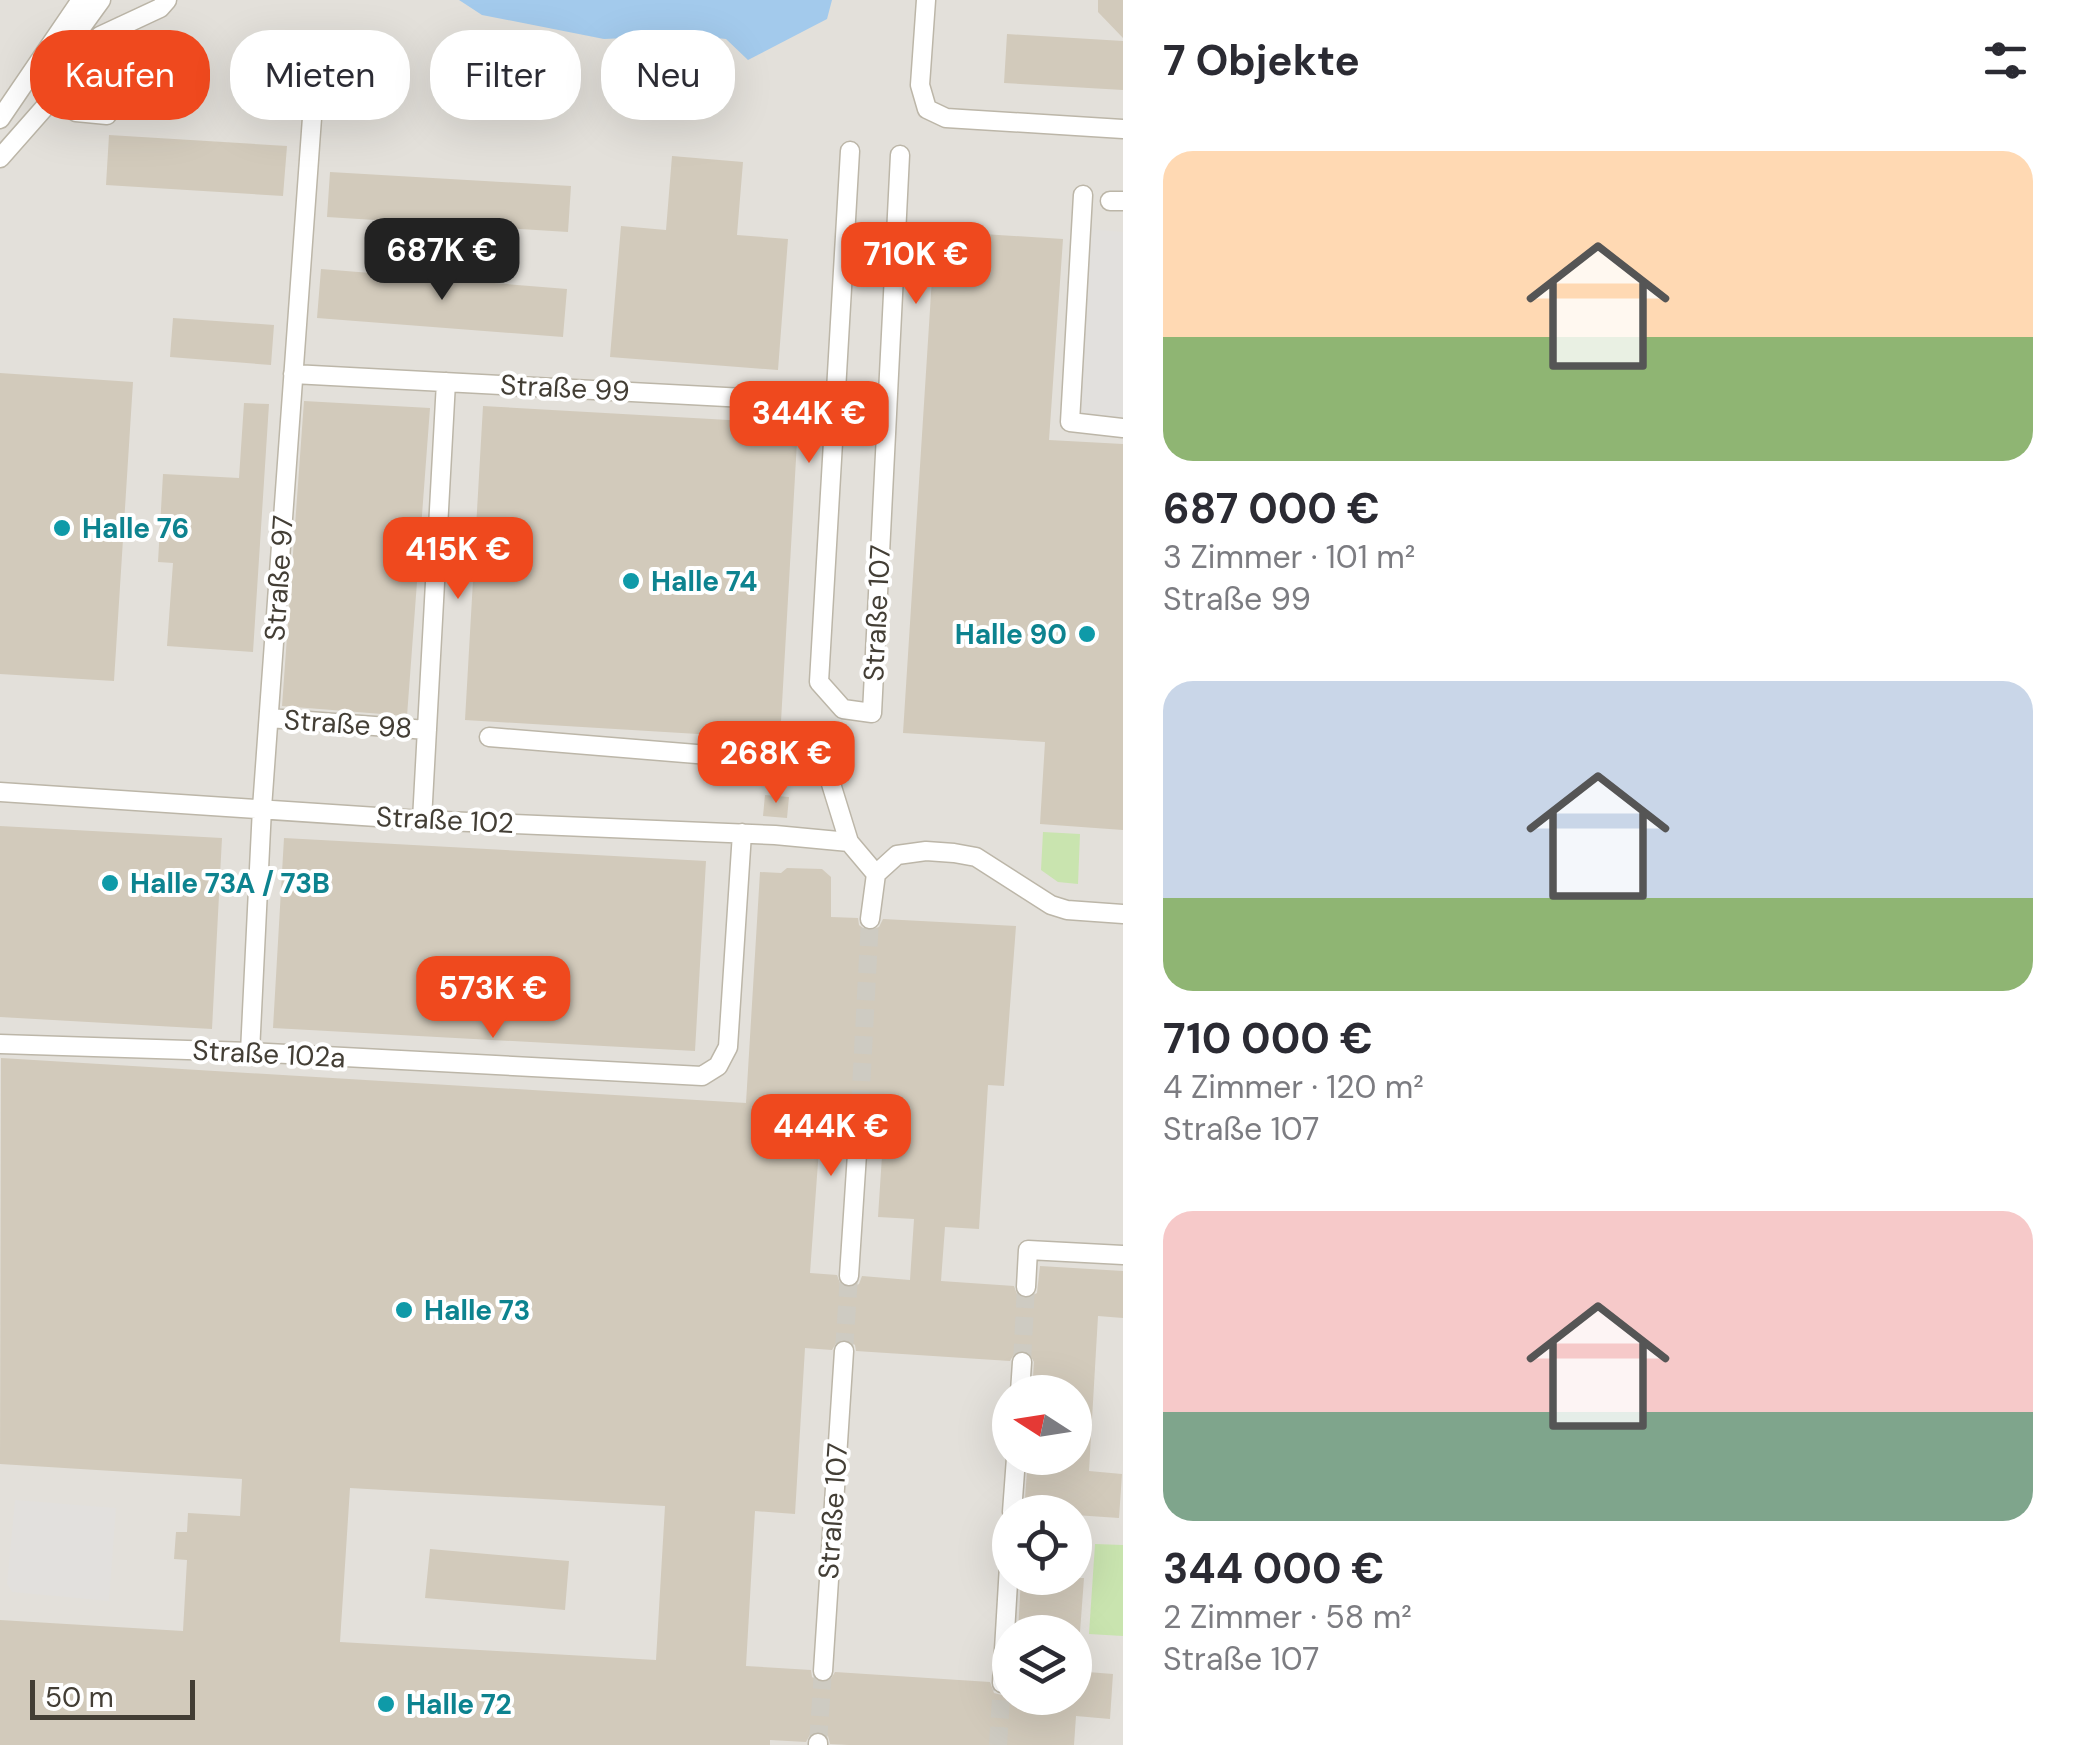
<!DOCTYPE html>
<html lang="de">
<head>
<meta charset="utf-8">
<style>
  body { margin:0; font-family:"DM Sans",sans-serif; background:#f7f7f7; color:#2b2b33; height:100vh; display:flex; flex-direction:column; font-size:38px; white-space:nowrap }
  * { box-sizing:border-box; margin:0 }
  p { font-size:32px; color:#7c7c81 }
  .icon { flex:none; width:55px; height:55px; fill:none; stroke:currentColor; stroke-width:2; stroke-linecap:round; stroke-linejoin:round }
  .map { position:relative; flex:1; overflow:hidden }
  .details { display:flex; flex-direction:column; background:#fff; width:950px }
  .details>* { flex:none }
  .guide { position:absolute; left:30px; top:30px; width:942px; height:90px; display:flex; gap:20px }
  .needle { width:65px; rotate:282deg }
  .fabs { position:absolute; left:992px; top:1375px; display:grid; gap:20px }
  .fabs a { display:grid; place-items:center; width:100px; height:100px; border-radius:50%; background:#fff; box-shadow:0 10px 40px #0002; font-size:50px }
  .scale { position:absolute; left:30px; bottom:25px; width:165px; box-sizing:border-box; padding-left:10px; border:5px solid #433e35; border-top:0; font-size:28px; line-height:35px; white-space:nowrap; color:#433e35; -webkit-text-stroke:8px #fff; paint-order:stroke }
  .price { position:absolute; translate:-50% -85px; padding:0 22px; border-radius:20px; background:#ef491e; color:#fff; font-size:32px; line-height:65px; filter:drop-shadow(0 2px 5px #0008) }
  .price::after { content:''; position:absolute; left:50%; top:60px; width:30px; height:22px; margin-left:-15px; background:inherit; clip-path:polygon(0 0,100% 0,50% 100%) }
  .price.selected { background:#222; color:#fff }
  ul { padding:0; list-style:none }
  li { display:grid; align-content:center; gap:20px; height:530px; padding:0 40px }
  li span { display:grid; place-items:center; height:310px; border-radius:30px; color:#555 }
  li>.icon { margin-inline-start:auto }
  span .icon { width:180px; height:180px; fill:#fffc; stroke-width:1 }
  li b { font-size:42px }
  h2 { display:flex; justify-content:space-between; align-items:center; height:120px; padding:0 40px; font-size:42px }
  .pill { padding:0 35px; border-radius:40px; background:#fff; box-shadow:0 10px 40px #0002; font-size:35px; line-height:90px }
  .pill.selected { background:#ef491e; color:#fff }
  main { display:flex; flex:1; min-height:0 }
  .map>svg:first-child { display:block }
  .industrial { fill:#e3e0da; fill-rule:evenodd }
  .green { fill:#c9e4af }
  .parking { fill:#e2e0dd }
  .water { fill:#a3caec }
  .building { fill:#d2cabb; fill-rule:evenodd }
  .lines { fill:none; stroke-linecap:round; stroke-linejoin:round }
  .minor-tunnel { stroke:#cecbc2; stroke-width:18; stroke-dasharray:18 9; stroke-linecap:butt }
  .minor-casing { stroke:#bcb6a8; stroke-width:21 }
  .minor { stroke:#fff; stroke-width:18 }
  .culture-dot { fill:#0f9aa8; stroke:#fff; stroke-width:4 }
  .labels { text-anchor:middle; dominant-baseline:central; stroke-width:8; stroke-linejoin:round; paint-order:stroke }
  .street-label { font-size:28px; fill:#433e35; stroke:#fff }
  .culture-label { font-size:28px; font-weight:bold; fill:#0d838f; stroke:#fff; text-anchor:start }
</style>
</head>
<body>
<main>
<div class="map">
<svg width="1123" height="1745" viewBox="0 0 1123 1745">
  <rect width="100%" height="100%" fill="#f1eee5"/>
  <path class="industrial" d="M 0,0 L 1123,0 L 1123,1745 L 0,1745 ZM 1010,1392 L 1075,1392 L 1075,1458 L 1010,1458 ZM 1010,1512 L 1075,1512 L 1075,1578 L 1010,1578 ZM 1010,1632 L 1075,1632 L 1075,1698 L 1010,1698 Z"/>
  <path class="green" d="M 1043,832 L 1080,834 L 1078,884 L 1058,882 L 1041,870 Z
    M 1095,1544 L 1123,1545 L 1123,1636 L 1089,1634 Z"/>
  <path class="parking" d="M 1088,229 L 1123,232 L 1123,421 L 1076,418 Z
    M 15,1500 L 116,1508 L 109,1601 L 12,1592 L 7,1584 Z"/>
  <path class="water" d="M 459,0 L 832,0 L 827,19 L 748,60 L 726,39 L 690,35 L 604,39 L 482,15 Z"/>
  <path class="building" d="M 1098,0 L 1123,0 L 1123,38 L 1098,12 Z
    M 1007,34 L 1123,41 L 1123,90 L 1004,83 Z
    M 109,135 L 287,146 L 283,196 L 106,185 Z
    M 672,156 L 743,162 L 737,235 L 788,239 L 778,370 L 610,357 L 621,226 L 666,230 Z
    M 330,172 L 571,186 L 568,232 L 327,217 Z
    M 935,231 L 1063,239 L 1049,440 L 1123,444 L 1123,830 L 1040,824 L 1045,742 L 903,733 Z
    M 321,269 L 567,289 L 563,337 L 317,318 Z
    M 173,318 L 274,325 L 271,365 L 170,357 Z
    M 0,373 L 133,382 L 114,681 L 0,674 Z
    M 304,401 L 430,408 L 407,716 L 282,706 Z
    M 244,403 L 269,404 L 253,652 L 167,646 L 173,563 L 158,562 L 163,474 L 239,478 Z
    M 483,406 L 798,424 L 780,739 L 465,720 Z
    M 765,795 L 789,797 L 787,818 L 763,816 Z
    M 0,826 L 222,838 L 212,1029 L 0,1017 Z
    M 284,838 L 706,861 L 695,1051 L 273,1028 Z
    M 787,868 L 822,869 L 831,877 L 831,917 L 858,918 L 859,925 L 867,931 L 879,927 L 883,919 L 1016,926 L 1004,1086 L 988,1085 L 979,1229 L 945,1227 L 941,1281 L 1014,1286 L 1018,1297 L 1026,1299 L 1037,1293 L 1040,1266 L 1123,1271 L 1123,1318 L 1098,1316 L 1089,1471 L 1122,1474 L 1119,1518 L 1075,1515 L 1075,1512 L 1024,1512 L 1028,1458 L 1075,1458 L 1075,1392 L 1032,1392 L 1034,1362 L 1028,1351 L 1016,1351 L 1010,1361 L 856,1351 L 855,1345 L 846,1339 L 838,1340 L 832,1350 L 805,1348 L 795,1514 L 755,1511 L 746,1666 L 811,1670 L 812,1677 L 821,1683 L 829,1682 L 835,1672 L 990,1682 L 994,1693 L 1002,1695 L 1010,1692 L 1010,1698 L 1075,1698 L 1075,1671 L 1113,1674 L 1110,1719 L 1076,1716 L 1074,1745 L 849,1745 L 830,1744 L 828,1736 L 819,1731 L 811,1733 L 806,1742 L 770,1740 L 770,1745 L 0,1745 L 0,1620 L 183,1631 L 187,1560 L 174,1559 L 176,1532 L 187,1532 L 188,1513 L 240,1516 L 242,1479 L 0,1464 L 1,1058 L 746,1103 L 760,872 L 781,873 ZM 860,1096 L 868,1098 L 872,1109 L 885,1110 L 878,1217 L 914,1219 L 910,1280 L 862,1276 L 859,1284 L 849,1288 L 841,1286 L 837,1275 L 810,1273 L 822,1107 L 848,1108 L 850,1100 ZM 350,1488 L 665,1506 L 656,1660 L 340,1642 Z
    M 430,1549 L 569,1561 L 565,1610 L 425,1598 Z
    M 1021,1578 L 1084,1578 L 1080,1632 L 1018,1632 Z"/>
  <g class="lines">
    <path class="minor-tunnel" d="M 860,1108 L 870,919
      M 844,1351 L 849,1276
      M 1022,1362 L 1026,1287
      M 818,1743 L 823,1671
      M 998,1745 L 1002,1683"/>
    <g class="minor-casing">
      <path id="minor" d="M 101,0 L 46,76 L 44,91 L 76,112 L 107,115
        M 926,0 L 920,85 L 927,109 L 946,118 L 1123,129
        M 0,119 L 81,0
        M 850,151 L 819,682 L 843,709 L 872,713 L 900,155
        M 0,158 L 52,99 L 100,36 L 160,8 L 167,0
        M 1083,195 L 1070,422 L 1123,428
        M 1110,201 L 1123,201
        M 293,374 L 837,403
        M 269,718 L 427,730
        M 489,737 L 818,764 L 828,774 L 849,842
        M 0,792 L 422,820 L 775,835 L 849,842 L 876,874
        M 422,820 L 446,382
        M 876,874 L 897,855 L 926,851 L 954,853 L 976,857 L 1051,905 L 1067,910 L 1123,914
        M 870,919 L 876,874
        M 0,1044 L 250,1052 L 702,1076 L 718,1066 L 728,1047 L 742,833
        M 250,1052 L 262,808 L 313,104
        M 849,1276 L 860,1108
        M 1026,1287 L 1028,1250 L 1123,1255
        M 1020,1392 L 1022,1362
        M 1012,1512 L 1016,1458
        M 823,1671 L 844,1351
        M 1002,1683 L 1010,1549
        M 818,1745 L 818,1743"/>
    </g>
    <use href="#minor" class="minor"/>
  </g>
  <g class="culture-dot">
    <circle cx="62" cy="528" r="10"/>
    <circle cx="631" cy="581" r="10"/>
    <circle cx="1087" cy="634" r="10"/>
    <circle cx="110" cy="883" r="10"/>
    <circle cx="404" cy="1310" r="10"/>
    <circle cx="386" cy="1704" r="10"/>
  </g>
  <g class="labels">
    <g class="street-label">
      <text transform="translate(565 388) rotate(3)">Straße 99</text>
      <text transform="translate(279 578) rotate(-86)">Straße 97</text>
      <text transform="translate(877 613) rotate(-87)">Straße 107</text>
      <text transform="translate(348 724) rotate(4)">Straße 98</text>
      <text transform="translate(445 820) rotate(3)">Straße 102</text>
      <text transform="translate(269 1054) rotate(3)">Straße 102a</text>
      <text transform="translate(833 1511) rotate(-86)">Straße 107</text>
    </g>
    <g class="culture-label">
      <text x="82" y="528">Halle 76</text>
      <text x="651" y="581">Halle 74</text>
      <text x="1067" y="634" text-anchor="end">Halle 90</text>
      <text x="130" y="883">Halle 73A / 73B</text>
      <text x="424" y="1310">Halle 73</text>
      <text x="406" y="1704">Halle 72</text>
    </g>
  </g>
</svg>
<div class="fabs">
<a><svg class="needle" viewBox="-14 -14 28 28"><path d="M0-13l5 13h-10z" fill="#e53935"/><path d="M0 13l5-13h-10z" fill="#7c7c81"/></svg></a>
<a><svg class="icon" aria-label="locate" viewBox="0 0 24 24"><circle cx="12" cy="12" r="6"/><path d="M12 2v4M12 18v4M2 12h4M18 12h4"/></svg></a>
<a><svg class="icon" aria-label="layers" viewBox="0 0 24 24"><path d="M12 4l9 5-9 5-9-5zM3 14l9 5 9-5"/></svg></a>
</div>
<div class="scale">50 m</div>
<b class="price selected" style="left:442px;top:303px">687K €</b>
<b class="price" style="left:916px;top:307px">710K €</b>
<b class="price" style="left:809px;top:466px">344K €</b>
<b class="price" style="left:458px;top:602px">415K €</b>
<b class="price" style="left:776px;top:806px">268K €</b>
<b class="price" style="left:493px;top:1041px">573K €</b>
<b class="price" style="left:831px;top:1179px">444K €</b>
<div class="guide">
<a class="pill selected">Kaufen</a>
<a class="pill">Mieten</a>
<a class="pill">Filter</a>
<a class="pill">Neu</a>
</div>
</div>
<section class="details">
<h2>7 Objekte<svg class="icon" aria-label="filters" viewBox="0 0 24 24"><path d="M4 7h16M4 17h16"/><circle cx="9" cy="7" r="2"/><circle cx="15" cy="17" r="2"/></svg></h2>
<ul>
<li><span style="background:linear-gradient(#ffd9b3 60%,#8fb573 0)"><svg class="icon" aria-label="home" viewBox="0 0 24 24"><path d="M3 11l9-7 9 7M6 9v11h12V9"/></svg></span><div><b>687 000 €</b><p>3 Zimmer · 101 m²</p><p>Straße 99</p></div></li>
<li><span style="background:linear-gradient(#c9d6e8 70%,#8fb573 0)"><svg class="icon" aria-label="home" viewBox="0 0 24 24"><path d="M3 11l9-7 9 7M6 9v11h12V9"/></svg></span><div><b>710 000 €</b><p>4 Zimmer · 120 m²</p><p>Straße 107</p></div></li>
<li><span style="background:linear-gradient(#f6c9c9 65%,#7fa58c 0)"><svg class="icon" aria-label="home" viewBox="0 0 24 24"><path d="M3 11l9-7 9 7M6 9v11h12V9"/></svg></span><div><b>344 000 €</b><p>2 Zimmer · 58 m²</p><p>Straße 107</p></div></li>
</ul>
</section>
</main>
</body>
</html>
